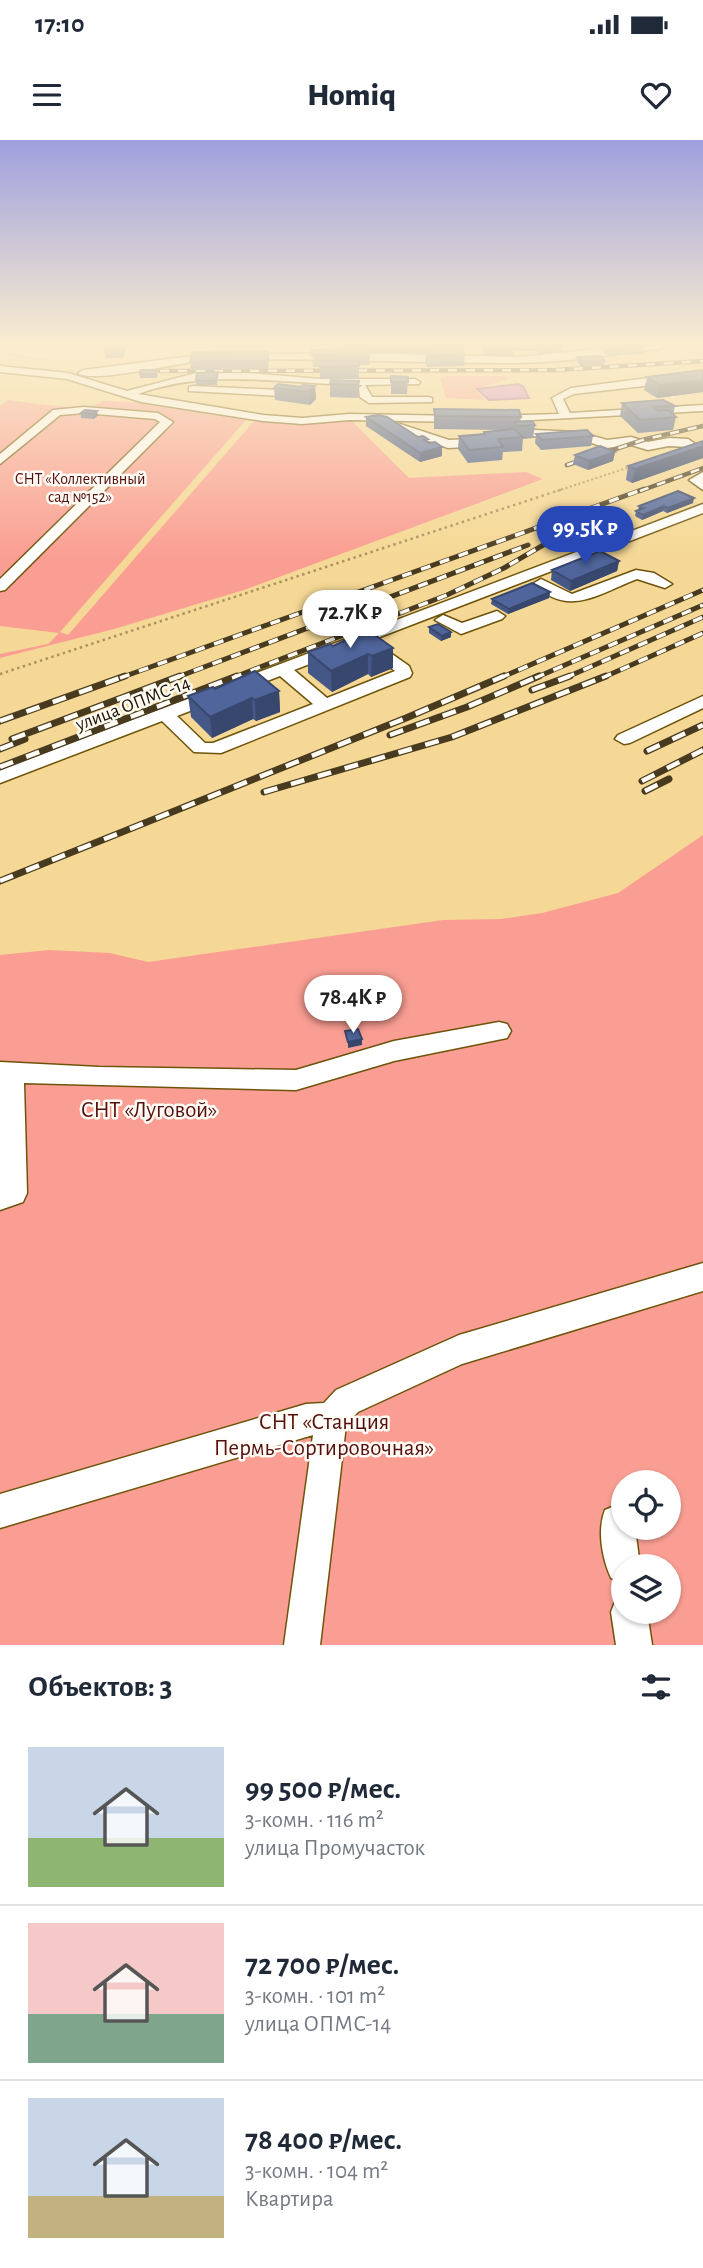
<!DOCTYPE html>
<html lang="ru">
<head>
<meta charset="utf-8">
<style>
  body { margin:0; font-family:"Alegreya Sans",sans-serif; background:#f2f2f3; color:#1f2937; height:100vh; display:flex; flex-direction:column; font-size:26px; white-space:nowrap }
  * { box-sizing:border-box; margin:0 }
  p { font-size:23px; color:#747a83 }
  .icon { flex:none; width:38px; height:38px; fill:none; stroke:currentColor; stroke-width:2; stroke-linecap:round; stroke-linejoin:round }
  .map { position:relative; height:1505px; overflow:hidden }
  .side { display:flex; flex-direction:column; background:#fff; flex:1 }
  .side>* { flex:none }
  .fabs { position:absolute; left:611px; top:1330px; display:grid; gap:14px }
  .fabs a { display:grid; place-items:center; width:70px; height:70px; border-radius:50%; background:#fff; box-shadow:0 2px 5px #0004; font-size:35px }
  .price { position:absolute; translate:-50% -60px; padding:0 16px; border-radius:24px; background:#fff; color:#222; font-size:23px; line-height:46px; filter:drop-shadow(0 2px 4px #0008) }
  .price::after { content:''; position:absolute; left:50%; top:42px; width:21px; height:16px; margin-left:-10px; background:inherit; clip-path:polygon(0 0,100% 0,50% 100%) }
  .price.current { background:#2948b8; color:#fff }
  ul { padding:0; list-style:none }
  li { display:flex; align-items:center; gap:21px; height:175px; padding:0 28px }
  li+li { border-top:2px solid #e0e1e3 }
  li span { display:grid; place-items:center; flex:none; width:196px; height:140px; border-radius:0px; color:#555 }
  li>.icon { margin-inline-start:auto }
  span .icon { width:84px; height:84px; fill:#fffc; stroke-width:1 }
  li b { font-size:30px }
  h2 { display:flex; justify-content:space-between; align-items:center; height:84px; padding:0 28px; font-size:30px }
  .status { display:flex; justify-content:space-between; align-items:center; height:49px; padding:0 35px; background:#fff; direction:ltr }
  .status svg { height:19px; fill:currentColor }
  header { display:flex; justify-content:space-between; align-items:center; height:91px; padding:0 28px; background:#fff; font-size:32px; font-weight:800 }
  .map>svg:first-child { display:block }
  .green { fill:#fa9e93; fill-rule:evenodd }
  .water { fill:#cf81cf; stroke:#995f91; stroke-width:2 }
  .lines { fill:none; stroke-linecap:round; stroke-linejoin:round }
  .minor-casing { stroke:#6e540a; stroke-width:3 }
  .path-far1 { stroke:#aa9361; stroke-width:2; stroke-dasharray:2 2.5; stroke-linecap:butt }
  .path { stroke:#aa9361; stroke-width:2.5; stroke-dasharray:2.5 3.5; stroke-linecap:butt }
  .minor { fill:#fff; fill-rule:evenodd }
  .rail-far2-casing { stroke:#473a1e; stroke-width:4.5 }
  .rail-far1-casing { stroke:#473a1e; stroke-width:5 }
  .rail-casing { stroke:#473a1e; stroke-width:7 }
  .rail-far2 { stroke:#fffcf5; stroke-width:2.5; stroke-dasharray:9; stroke-linecap:butt }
  .rail-far1 { stroke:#fffcf5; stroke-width:3.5; stroke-dasharray:10; stroke-linecap:butt }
  .rail { stroke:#fffcf5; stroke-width:4.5; stroke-dasharray:14; stroke-linecap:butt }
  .wall { fill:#455786 }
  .shaded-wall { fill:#38476d }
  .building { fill:#50659c; stroke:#38476d; stroke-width:2 }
  .labels { text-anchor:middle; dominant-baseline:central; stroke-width:5; stroke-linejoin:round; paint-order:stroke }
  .far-park-label { font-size:16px; fill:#550f0e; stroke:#fffcf5 }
  .street-label { font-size:19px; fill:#1b1100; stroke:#fffcf5 }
  .near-park-label { font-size:23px; fill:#550f0e; stroke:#fffcf5 }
</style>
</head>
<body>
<div class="status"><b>17:10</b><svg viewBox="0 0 49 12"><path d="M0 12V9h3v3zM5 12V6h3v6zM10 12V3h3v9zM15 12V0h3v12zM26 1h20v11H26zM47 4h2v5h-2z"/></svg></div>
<header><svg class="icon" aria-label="menu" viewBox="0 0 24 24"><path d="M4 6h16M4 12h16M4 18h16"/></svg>Homiq<svg class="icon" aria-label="heart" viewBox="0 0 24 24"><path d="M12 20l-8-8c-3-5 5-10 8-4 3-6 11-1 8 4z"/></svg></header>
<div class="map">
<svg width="703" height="1505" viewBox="0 0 703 1505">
  <rect width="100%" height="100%" fill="#f5d895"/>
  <path class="green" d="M 447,236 L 505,236 L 509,239 L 475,249 L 485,260 L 446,258 L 440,239 Z
    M 8,260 C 30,262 87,274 103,261 L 130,262 L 246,280 L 60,492 L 68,495 L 254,281 L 291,285 L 351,280 L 409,338 L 526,332 L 543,339 L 244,450 L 114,489 L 0,518 L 0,514 L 48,504 L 59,493 L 0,486 L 0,266 Z
    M 703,695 L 703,1505 L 0,1505 L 0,815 L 49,810 L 110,813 L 148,822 L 443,780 L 501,779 L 542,773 L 618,753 ZM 623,1342 L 668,1342 L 668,1388 L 623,1388 ZM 623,1426 L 668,1426 L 668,1472 L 623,1472 Z"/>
  <path class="water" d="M 518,244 L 523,246 L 529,258 L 489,260 L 477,249 Z"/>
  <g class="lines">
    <g class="minor-casing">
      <path id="minor" d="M 628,206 L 664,206 L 659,209 C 612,214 563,223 516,223 C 412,224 308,216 203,221 C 179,222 93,244 78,233 L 83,230 L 200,215 L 359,213 L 519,217 Z
        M 0,226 L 68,233 L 127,251 L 196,233 L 248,233 L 321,239 L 415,239 L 420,242 L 419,244 L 365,245 L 372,257 L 428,257 L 432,258 L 432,262 L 369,263 L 360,257 L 359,248 L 363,245 C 285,245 212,227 138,254 L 263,275 L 302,278 L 349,274 L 461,276 L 467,279 L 461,282 L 349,280 L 302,284 L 263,281 L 141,262 L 67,239 L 0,232 Z
        M 671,235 L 678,238 L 678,242 L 574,254 L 563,259 L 570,273 L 703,265 L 703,271 L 493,282 L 487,279 L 493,276 L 559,274 L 552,258 L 571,248 Z
        M 193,246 L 300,251 L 305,254 L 300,257 L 189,251 L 189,247 Z
        M 84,267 L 158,273 L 173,282 L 5,450 L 0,451 L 0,439 L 160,282 L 155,279 L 84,273 L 60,275 L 0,324 L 0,314 L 53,270 Z
        M 394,282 L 449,300 L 497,298 L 509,292 L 534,290 L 579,292 L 607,300 L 631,297 L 648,302 L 669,298 L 688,299 L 694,303 L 688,307 L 669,306 L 648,310 L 631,305 L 606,308 L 578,298 L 534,296 L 512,298 L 500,305 L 448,308 L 390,287 L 388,285 Z
        M 703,332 L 703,350 L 689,340 Z
        M 703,364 L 703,373 L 372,500 L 409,526 L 412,533 L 410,537 L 221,613 L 194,612 L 162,581 L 0,643 L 0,630 ZM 364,503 L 365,508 L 395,531 L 327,558 L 294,530 ZM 280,536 L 313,564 L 213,603 L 205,603 L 177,576 Z
        M 636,430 L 654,433 L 672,444 L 665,448 L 637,439 C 600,453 567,479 534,443 L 541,439 L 572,454 Z
        M 497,471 L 505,476 L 502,479 L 461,494 L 435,480 L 443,475 L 462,483 Z
        M 703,556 L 703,568 L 630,603 L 624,604 L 615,599 L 618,595 Z
        M 499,882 L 507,884 L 511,891 L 507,898 L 394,921 L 296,950 L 24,943 L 27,1053 L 23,1062 L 0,1070 L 0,922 L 99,927 L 296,930 L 394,901 Z
        M 703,1123 L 703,1151 L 462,1224 L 358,1272 L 346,1285 L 320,1505 L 284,1505 L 313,1295 L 0,1388 L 0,1354 L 306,1264 L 324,1263 L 336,1250 L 459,1195 Z
        M 617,1365 L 623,1368 L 623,1388 L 635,1388 L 640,1426 L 623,1426 L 623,1443 L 611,1438 C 602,1418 597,1390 605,1370 Z
        M 623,1457 L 623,1472 L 647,1472 L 652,1505 L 616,1505 L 611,1472 L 616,1459 Z"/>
    </g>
    <path class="path-far1" d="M 0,213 L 50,221
      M 557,351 L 630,327"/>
    <path class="path" d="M 0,534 L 563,349"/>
    <use href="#minor" class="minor"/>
    <g class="rail-far2-casing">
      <path id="rail-far2" d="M 556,230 L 703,221
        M 160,231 L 566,230
        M 567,325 L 646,299 L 703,286
        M 640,351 L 703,328"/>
    </g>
    <g class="rail-far1-casing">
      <path id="rail-far1" d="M 120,538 L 644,349
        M 175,538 L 528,405
        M 232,538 L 447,455 L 504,428 L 593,376
        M 500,538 L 703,450
        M 535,538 L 703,465
        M 565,538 L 703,477
        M 602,538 L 703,493"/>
    </g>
    <g class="rail-casing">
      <path id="rail" d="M 532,550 L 570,536
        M 0,581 L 125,536
        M 390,595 L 467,567 L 539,536
        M 12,599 L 180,536
        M 0,609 L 25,599
        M 647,611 L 703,585
        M 0,627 L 237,536
        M 642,641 L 703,610
        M 645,651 L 669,639
        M 264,652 L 452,597 L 606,536
        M 0,741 L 406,578 L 504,536"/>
    </g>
    <use href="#rail-far2" class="rail-far2"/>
    <use href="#rail-far1" class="rail-far1"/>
    <use href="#rail" class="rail"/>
  </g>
  <path class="wall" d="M 127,206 L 123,218 L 106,218 L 105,210 Z
    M 344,206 L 459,206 L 465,214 L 464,226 L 427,227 L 425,222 L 426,214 L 370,214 L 369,225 L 359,225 L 359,239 L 320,239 L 320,227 L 313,227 L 312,210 L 344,209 Z
    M 480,206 L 562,206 L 562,212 L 551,211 L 551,214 L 539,214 L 537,211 L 514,211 L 514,215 L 485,216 Z
    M 604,206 L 645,206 L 643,214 L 606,215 L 603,211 Z
    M 577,217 L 605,221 L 604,225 L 580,226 L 577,221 Z
    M 269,219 L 268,229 L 191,230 L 190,222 Z
    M 703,230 L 703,252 L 657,258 L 644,250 L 647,237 Z
    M 218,232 L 217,245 L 196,245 L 196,241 Z
    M 140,234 L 158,234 L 157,238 L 140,238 Z
    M 391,236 L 408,237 L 407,254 L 391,254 Z
    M 359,241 L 358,258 L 330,257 L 330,244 Z
    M 315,246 L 316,259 L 310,265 L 275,260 L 274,248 Z
    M 622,263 L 675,266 L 673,275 L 676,277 L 673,290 L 638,293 L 620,276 Z
    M 434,269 L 521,277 L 520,282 L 535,285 L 533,298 L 523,299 L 522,311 L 503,312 L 502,320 L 468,323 L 458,309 L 459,296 L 483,294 L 484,292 L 504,290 L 434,289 Z
    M 81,273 L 98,275 L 94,279 L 81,278 Z
    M 366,277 L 418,297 L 428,299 L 428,303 L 442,316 L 420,322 L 366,286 Z
    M 536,294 L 593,296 L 591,306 L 541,310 L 535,303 Z
    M 703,301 L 703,318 L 632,343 L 626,340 L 628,326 Z
    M 615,312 L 613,321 L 588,330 L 573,324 L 575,315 Z
    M 693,363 L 667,373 L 663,371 L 642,380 L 635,376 L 636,371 L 638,370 L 639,366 Z
    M 619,421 L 617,431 L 570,451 L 551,440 L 552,430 Z
    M 550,452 L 549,458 L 508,474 L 491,464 L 492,459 Z
    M 429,487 L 451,492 L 451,497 L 441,501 L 429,493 Z
    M 368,490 L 393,528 L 371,537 L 368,534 L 332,552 L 308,533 L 308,512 L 333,506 Z
    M 215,549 L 279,551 L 280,572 L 256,581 L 253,579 L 212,598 L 191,577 L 188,556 Z"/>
  <path class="shaded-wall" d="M 123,206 L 127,206 L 123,218 L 122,210 Z
    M 703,240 L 703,252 L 657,258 L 659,245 Z
    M 315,246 L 316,259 L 310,265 L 309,252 Z
    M 97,271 L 98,275 L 94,279 L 93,274 Z
    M 703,306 L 703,318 L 632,343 L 635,329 Z
    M 442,307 L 442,316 L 420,322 L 420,313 Z
    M 615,312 L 613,321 L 588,330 L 589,321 Z
    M 694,358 L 693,363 L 667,373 L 668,368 Z
    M 664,366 L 663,371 L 642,380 L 643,375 Z
    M 619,421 L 617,431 L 570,451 L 571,441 Z
    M 550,452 L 549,458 L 508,474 L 509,469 Z
    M 451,492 L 451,497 L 441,501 L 442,496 Z
    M 393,508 L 393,528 L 371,537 L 372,516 Z
    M 368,514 L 368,534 L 332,552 L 331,531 Z
    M 279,551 L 280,572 L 256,581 L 255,560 Z
    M 252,558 L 253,579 L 212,598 L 210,577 Z
    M 362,899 L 362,905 L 348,908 L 348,902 Z"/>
  <path class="building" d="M 107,206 L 123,206 L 122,210 L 105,210 Z
    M 344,206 L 368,206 L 370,213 L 312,215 L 312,210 L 344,209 Z
    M 485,206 L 514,206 L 514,207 L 486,208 Z
    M 462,207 L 465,214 L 428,215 L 426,210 L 438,208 Z
    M 268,211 L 268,221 L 190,222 L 192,212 Z
    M 601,216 L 605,221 L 580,221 L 577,217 Z
    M 320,221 L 359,221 L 359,226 L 320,227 Z
    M 141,230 L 157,230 L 156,234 L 140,234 Z
    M 703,230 L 703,240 L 659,245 L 647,237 Z
    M 218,232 L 216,241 L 196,241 L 197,233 Z
    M 391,236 L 408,237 L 408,242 L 391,242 Z
    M 331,240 L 359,241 L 358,245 L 330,244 Z
    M 278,244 L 301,247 L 303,245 L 315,246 L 309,252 L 274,248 Z
    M 663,260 L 675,266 L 654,267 L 658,271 L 668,270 L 676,277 L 640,280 L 622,263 Z
    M 434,269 L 519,270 L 521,277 L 435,276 Z
    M 85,270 L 97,271 L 93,274 L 81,273 Z
    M 378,275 L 387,277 L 418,297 L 423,296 L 428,299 L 424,300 L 429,303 L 435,302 L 442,307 L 420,313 L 366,277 Z
    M 532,281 L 535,285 L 517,286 L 514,282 Z
    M 514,289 L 523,297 L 498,299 L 503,307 L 469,310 L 459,296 L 485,294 L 484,292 Z
    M 587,290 L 593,296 L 542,300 L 536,294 Z
    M 703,301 L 703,306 L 635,329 L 628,326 Z
    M 600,306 L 615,312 L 589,321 L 575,315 Z
    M 678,351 L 694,358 L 668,368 L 664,366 L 643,375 L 636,371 L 644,368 L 639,366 Z
    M 600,411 L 619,421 L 571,441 L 552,430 Z
    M 532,443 L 550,452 L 509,469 L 492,459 Z
    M 438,484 L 451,492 L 442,496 L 429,487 Z
    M 368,490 L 393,508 L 372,516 L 368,514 L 331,531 L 308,512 L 330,504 L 333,506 Z
    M 255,531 L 279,551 L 255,560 L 252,558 L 210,577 L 188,556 L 213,547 L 215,549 Z
    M 358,889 L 362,899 L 348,902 L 345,891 Z"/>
  <linearGradient id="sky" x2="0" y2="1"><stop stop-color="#9ea0de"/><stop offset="0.49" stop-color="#faedcf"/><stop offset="1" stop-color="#faedcf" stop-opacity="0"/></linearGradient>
  <rect width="703" height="417" fill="url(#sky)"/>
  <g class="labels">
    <g class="far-park-label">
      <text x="80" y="339">СНТ «Коллективный<tspan x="80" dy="18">сад №152»</tspan></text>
    </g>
    <g class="street-label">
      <text transform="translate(133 564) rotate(-21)">улица ОПМС-14</text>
    </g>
    <g class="near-park-label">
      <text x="149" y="970">СНТ «Луговой»</text>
      <text x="324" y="1282">СНТ «Станция<tspan x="324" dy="26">Пермь-Сортировочная»</tspan></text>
    </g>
  </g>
</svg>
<div class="fabs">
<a><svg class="icon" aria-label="locate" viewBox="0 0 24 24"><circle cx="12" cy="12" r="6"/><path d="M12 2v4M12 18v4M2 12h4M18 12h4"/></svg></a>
<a><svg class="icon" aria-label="layers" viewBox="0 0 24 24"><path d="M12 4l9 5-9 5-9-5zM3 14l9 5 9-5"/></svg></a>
</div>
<b class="price current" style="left:585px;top:426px">99.5K ₽</b>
<b class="price" style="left:350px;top:510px">72.7K ₽</b>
<b class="price" style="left:353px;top:895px">78.4K ₽</b>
</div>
<section class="side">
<h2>Объектов: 3<svg class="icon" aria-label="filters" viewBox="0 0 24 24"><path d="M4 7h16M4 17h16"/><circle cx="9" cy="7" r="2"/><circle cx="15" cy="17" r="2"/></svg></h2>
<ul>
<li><span style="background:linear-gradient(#c9d6e8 65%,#8fb573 0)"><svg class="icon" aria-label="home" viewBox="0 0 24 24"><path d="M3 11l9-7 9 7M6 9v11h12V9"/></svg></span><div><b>99 500 ₽/мес.</b><p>3-комн. · 116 m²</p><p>улица Промучасток</p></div></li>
<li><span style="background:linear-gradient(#f6c9c9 65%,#7fa58c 0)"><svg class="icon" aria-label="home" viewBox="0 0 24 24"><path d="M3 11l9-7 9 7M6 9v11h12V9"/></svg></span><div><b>72 700 ₽/мес.</b><p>3-комн. · 101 m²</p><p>улица ОПМС-14</p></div></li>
<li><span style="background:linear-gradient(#c9d6e8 70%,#c2b280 0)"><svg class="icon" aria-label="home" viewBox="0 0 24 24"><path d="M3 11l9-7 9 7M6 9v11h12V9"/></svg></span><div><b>78 400 ₽/мес.</b><p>3-комн. · 104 m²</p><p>Квартира</p></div></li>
</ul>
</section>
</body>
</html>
